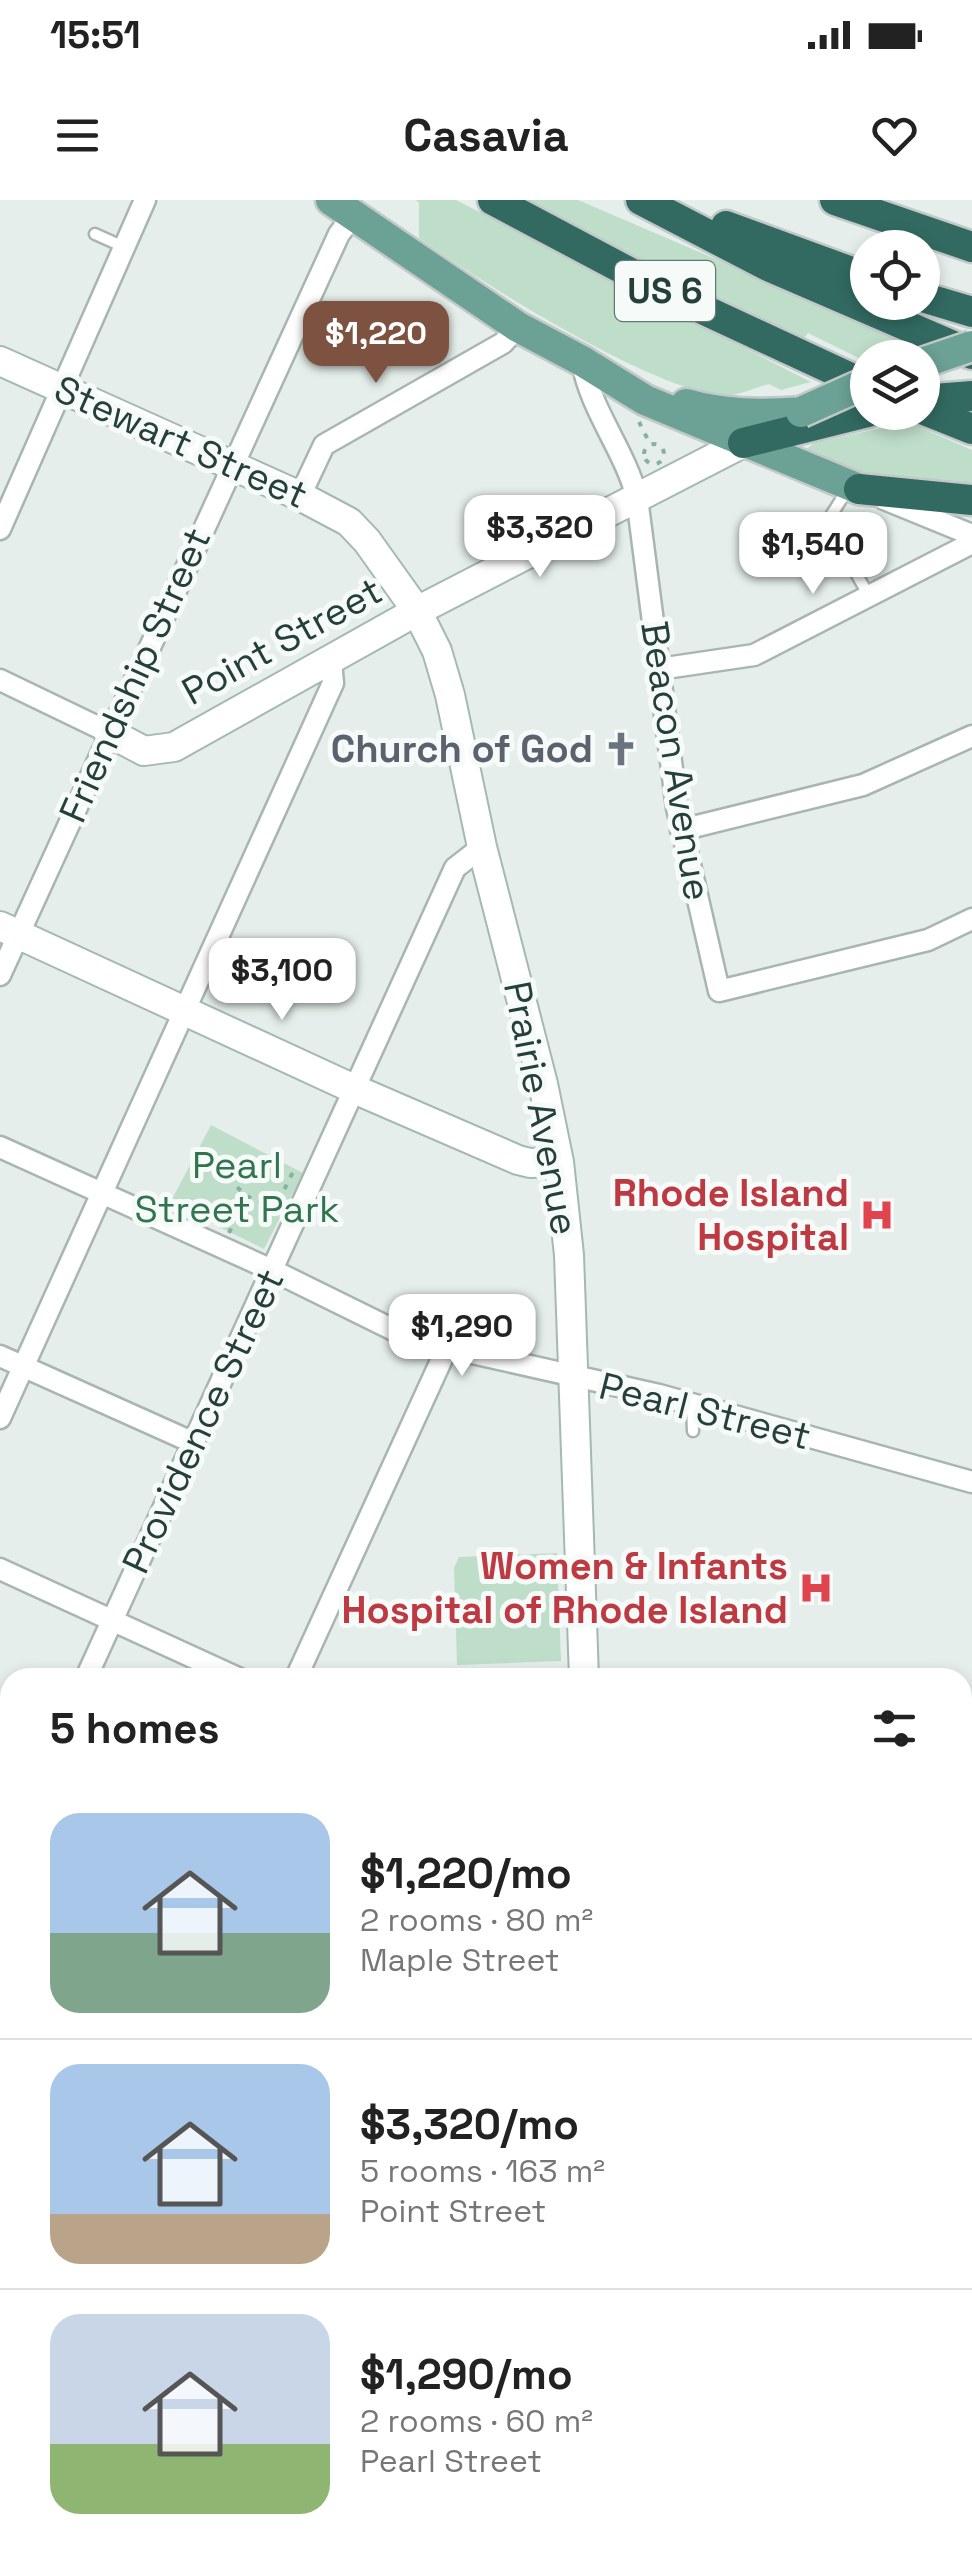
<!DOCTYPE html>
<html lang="en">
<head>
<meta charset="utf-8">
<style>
  body { margin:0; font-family:"Space Grotesk",sans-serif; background:#f6f6f6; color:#222; height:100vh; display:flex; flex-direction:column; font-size:38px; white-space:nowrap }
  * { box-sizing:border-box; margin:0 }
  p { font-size:32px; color:#767676 }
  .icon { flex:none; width:55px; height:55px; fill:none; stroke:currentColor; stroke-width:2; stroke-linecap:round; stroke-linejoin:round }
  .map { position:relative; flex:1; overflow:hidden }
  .sheet { position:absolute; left:0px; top:1468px; width:972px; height:892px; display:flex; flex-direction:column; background:#fff; border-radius:30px 30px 0 0; box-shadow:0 5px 15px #0003 }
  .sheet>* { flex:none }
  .controls { position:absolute; left:850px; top:30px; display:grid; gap:20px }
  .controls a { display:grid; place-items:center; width:90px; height:90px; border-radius:50%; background:#fff; box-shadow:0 5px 15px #0003; font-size:50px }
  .price { position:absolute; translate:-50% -85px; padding:0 22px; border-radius:20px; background:#fff; color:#222; font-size:32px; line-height:65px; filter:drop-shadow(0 2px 5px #0008) }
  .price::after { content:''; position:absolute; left:50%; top:60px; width:30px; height:22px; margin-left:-15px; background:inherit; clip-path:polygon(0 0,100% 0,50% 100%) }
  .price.on { background:#7d5240; color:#fff }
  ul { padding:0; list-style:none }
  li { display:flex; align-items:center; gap:30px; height:250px; padding:0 50px }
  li+li { border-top:2px solid #e0e0e0 }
  li span { display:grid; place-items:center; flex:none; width:280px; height:200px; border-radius:30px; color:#555 }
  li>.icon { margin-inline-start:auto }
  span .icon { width:120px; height:120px; fill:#fffc; stroke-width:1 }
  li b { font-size:42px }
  h2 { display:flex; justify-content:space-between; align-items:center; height:120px; padding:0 50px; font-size:42px }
  .status { display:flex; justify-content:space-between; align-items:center; height:70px; padding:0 50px; background:#fff; direction:ltr }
  .status svg { height:28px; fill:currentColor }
  header { display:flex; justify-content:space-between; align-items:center; height:130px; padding:0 50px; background:#fff; font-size:45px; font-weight:800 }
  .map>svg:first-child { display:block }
  .green { fill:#bfdec9 }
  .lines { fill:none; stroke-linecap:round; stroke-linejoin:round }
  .lane-casing { stroke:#a8b6b1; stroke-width:15 }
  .street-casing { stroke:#a8b6b1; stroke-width:25 }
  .secondary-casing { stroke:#a4b9b3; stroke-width:32 }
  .primary-casing { stroke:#c2c9c8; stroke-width:35 }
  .highway-casing { stroke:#c2c9c8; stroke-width:35 }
  .path { stroke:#87b0a5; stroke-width:4; stroke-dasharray:5 8; stroke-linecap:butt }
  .lane { stroke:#fff; stroke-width:10 }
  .street { stroke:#fff; stroke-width:20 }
  .secondary { stroke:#fff; stroke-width:28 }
  .primary { stroke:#6ca196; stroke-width:30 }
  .highway { stroke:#326a61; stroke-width:30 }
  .primary-bridge-casing { stroke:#c2c9c8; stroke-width:35; stroke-linecap:butt }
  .primary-bridge { stroke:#6ca196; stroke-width:30 }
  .labels { text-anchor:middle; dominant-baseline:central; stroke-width:10; stroke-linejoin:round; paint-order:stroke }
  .shield { fill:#f6faf8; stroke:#647772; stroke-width:2.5 }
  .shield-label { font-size:35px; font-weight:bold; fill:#253f39 }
  .street-label { font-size:38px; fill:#253f39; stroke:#f6faf8 }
  .worship-label { font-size:38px; font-weight:bold; fill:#5b616d; stroke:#f6faf8; text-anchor:end }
  .park-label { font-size:38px; fill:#30754e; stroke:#f6faf8 }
  .health-label { font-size:38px; font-weight:bold; fill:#be3a42; stroke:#f6faf8; text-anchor:end }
</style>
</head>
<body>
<div class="status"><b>15:51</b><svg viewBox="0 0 49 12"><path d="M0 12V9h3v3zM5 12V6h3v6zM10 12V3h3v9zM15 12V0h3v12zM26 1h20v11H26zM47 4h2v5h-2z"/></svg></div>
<header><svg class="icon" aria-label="menu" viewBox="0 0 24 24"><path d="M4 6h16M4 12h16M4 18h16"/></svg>Casavia<svg class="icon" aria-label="heart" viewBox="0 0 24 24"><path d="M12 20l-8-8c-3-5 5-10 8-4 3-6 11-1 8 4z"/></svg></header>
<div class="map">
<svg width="972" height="2358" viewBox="0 0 972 2358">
  <rect width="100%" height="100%" fill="#e5eeea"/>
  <path class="green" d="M 416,0 L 456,0 L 811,182 L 781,190 L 769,184 C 757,187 744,193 732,195 C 667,201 476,79 419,38 L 419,3 Z
    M 525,0 L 578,0 L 916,145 L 879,157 L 868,158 L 867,162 L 808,133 L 803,140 L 641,64 Z
    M 908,222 L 972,250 L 972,292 L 858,276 L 805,250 L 814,243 Z
    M 211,925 L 303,973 L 264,1049 L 170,1003 Z
    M 557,1353 L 561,1461 L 457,1465 L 454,1368 L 459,1357 Z"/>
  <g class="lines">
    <g class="lane-casing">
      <path id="lane" d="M 95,34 L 124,47
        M 849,287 L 827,322 L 869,396
        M 692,1204 L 693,1231"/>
    </g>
    <g class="street-casing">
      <path id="street" d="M 582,161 C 590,210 625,250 637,298 L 677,608 L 719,791 L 928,740 L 972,719
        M 300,296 L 324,245 L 503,143 L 518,127
        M 884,299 L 972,335
        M 0,329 L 145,0
        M 659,469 L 754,455 L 972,343
        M 0,480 L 108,532
        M 681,630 L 863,585 L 972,536
        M 0,775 L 339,34 L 353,16
        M 0,947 L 272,1070 L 414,1140 L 659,1195 L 972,1282
        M 0,1156 L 194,1243
        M 0,1218 L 333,483 L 331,462
        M 0,1369 L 238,1478
        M 86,1478 L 455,668 L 482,647
        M 296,1478 L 446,1150
        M 0,1584 L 10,1588
        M 0,1672 L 10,1648
        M 0,2097 L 10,2097
        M 0,2252 L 10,2250
        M 215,2350 L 217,2358"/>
    </g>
    <g class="secondary-casing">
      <path id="secondary" d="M 0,161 L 300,296 L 349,322 L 367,341 L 417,411 L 437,451 L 450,495 L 482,647 L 543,884 L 559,962 L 569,1055 L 584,1478
        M 108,532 L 144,551 L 174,547 L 417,411 L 743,243
        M 0,726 L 354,889 L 518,960 L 530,963 L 559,962
        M 962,1681 L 972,1677
        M 0,1744 L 10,1744
        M 962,1887 L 972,1885
        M 0,1936 L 10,1936
        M 686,2350 L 690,2358"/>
    </g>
    <g class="primary-casing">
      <path id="primary" d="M 331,0 L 518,127 L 582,161 L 645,200 L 859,289
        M 686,204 C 724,215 761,215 801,212"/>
    </g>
    <g class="highway-casing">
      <path id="highway" d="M 493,0 L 670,94 L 868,186
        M 641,0 L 768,66 L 972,154
        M 835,0 L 972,47
        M 726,26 L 868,78
        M 922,97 L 972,112
        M 922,200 L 972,196
        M 922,209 L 972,229
        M 743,243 L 868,212
        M 859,289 L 972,300"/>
    </g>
    <path class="path" d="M 639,222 L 650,244
      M644 254a10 10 0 1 1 20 0a10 10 0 1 1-20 0Z
      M 228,978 L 246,996 L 275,1008 L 293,972
      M 229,1033 L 246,996"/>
    <use href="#lane" class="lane"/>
    <use href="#street" class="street"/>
    <use href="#secondary" class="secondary"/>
    <use href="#primary" class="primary"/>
    <use href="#highway" class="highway"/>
    <g class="primary-bridge-casing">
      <path id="primary-bridge" d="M 922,163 L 972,146
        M 801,212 L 868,182"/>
    </g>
    <use href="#primary-bridge" class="primary-bridge"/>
  </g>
  <defs>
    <g id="church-bare" transform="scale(2.7)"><path d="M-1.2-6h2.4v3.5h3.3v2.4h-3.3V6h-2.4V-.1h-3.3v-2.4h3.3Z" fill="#6b7280" stroke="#f6faf8" stroke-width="2.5" paint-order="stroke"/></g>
    <g id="hospital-bare" transform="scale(2.7)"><path d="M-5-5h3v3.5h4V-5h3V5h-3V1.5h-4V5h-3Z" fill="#e0444e" stroke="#f6faf8" stroke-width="2.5" paint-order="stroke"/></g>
  </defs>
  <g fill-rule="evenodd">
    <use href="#church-bare" x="621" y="549"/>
    <use href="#hospital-bare" x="877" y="1015"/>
    <use href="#hospital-bare" x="816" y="1388"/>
  </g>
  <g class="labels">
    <rect class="shield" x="615" y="61" width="100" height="60" rx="8"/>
    <g class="shield-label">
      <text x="665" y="91">US 6</text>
    </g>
    <g class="street-label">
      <text transform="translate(181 242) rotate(24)">Stewart Street</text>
      <text transform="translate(282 441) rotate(-29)">Point Street</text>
      <text transform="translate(135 475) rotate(-66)">Friendship Street</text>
      <text transform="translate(676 561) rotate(81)">Beacon Avenue</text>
      <text transform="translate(541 908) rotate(79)">Prairie Avenue</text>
      <text transform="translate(705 1211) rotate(14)">Pearl Street</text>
      <text transform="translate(203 1221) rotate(-65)">Providence Street</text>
    </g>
    <g class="worship-label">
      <text x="593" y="549">Church of God</text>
    </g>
    <g class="park-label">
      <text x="237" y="965">Pearl<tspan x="237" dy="44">Street Park</tspan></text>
    </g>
    <g class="health-label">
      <text x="849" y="993">Rhode Island<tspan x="849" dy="44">Hospital</tspan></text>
      <text x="788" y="1366">Women &amp; Infants<tspan x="788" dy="44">Hospital of Rhode Island</tspan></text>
    </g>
  </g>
</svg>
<div class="controls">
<a><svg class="icon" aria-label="locate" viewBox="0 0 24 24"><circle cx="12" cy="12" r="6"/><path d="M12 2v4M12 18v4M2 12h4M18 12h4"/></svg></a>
<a><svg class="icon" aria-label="layers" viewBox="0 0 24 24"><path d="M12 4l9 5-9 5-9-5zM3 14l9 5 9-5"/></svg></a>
</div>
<b class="price on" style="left:376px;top:186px">$1,220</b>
<b class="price" style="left:540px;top:380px">$3,320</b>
<b class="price" style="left:813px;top:397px">$1,540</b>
<b class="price" style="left:282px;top:823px">$3,100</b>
<b class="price" style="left:462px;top:1179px">$1,290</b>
<section class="sheet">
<h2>5 homes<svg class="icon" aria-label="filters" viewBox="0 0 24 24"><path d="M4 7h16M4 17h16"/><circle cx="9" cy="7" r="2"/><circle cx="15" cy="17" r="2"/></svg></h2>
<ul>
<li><span style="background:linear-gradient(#a9c7e8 60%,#7fa58c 0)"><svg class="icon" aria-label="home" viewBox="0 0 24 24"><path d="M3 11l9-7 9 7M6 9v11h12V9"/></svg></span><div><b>$1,220/mo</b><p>2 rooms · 80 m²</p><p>Maple Street</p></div></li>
<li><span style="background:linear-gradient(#a9c7e8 75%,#b9a48a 0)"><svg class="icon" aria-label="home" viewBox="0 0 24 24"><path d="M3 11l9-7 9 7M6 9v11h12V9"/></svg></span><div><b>$3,320/mo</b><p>5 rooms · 163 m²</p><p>Point Street</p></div></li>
<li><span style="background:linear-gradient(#c9d6e8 65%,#8fb573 0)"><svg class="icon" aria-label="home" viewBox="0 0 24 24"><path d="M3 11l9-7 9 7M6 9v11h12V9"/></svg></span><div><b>$1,290/mo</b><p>2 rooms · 60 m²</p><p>Pearl Street</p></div></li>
</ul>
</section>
</div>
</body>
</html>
